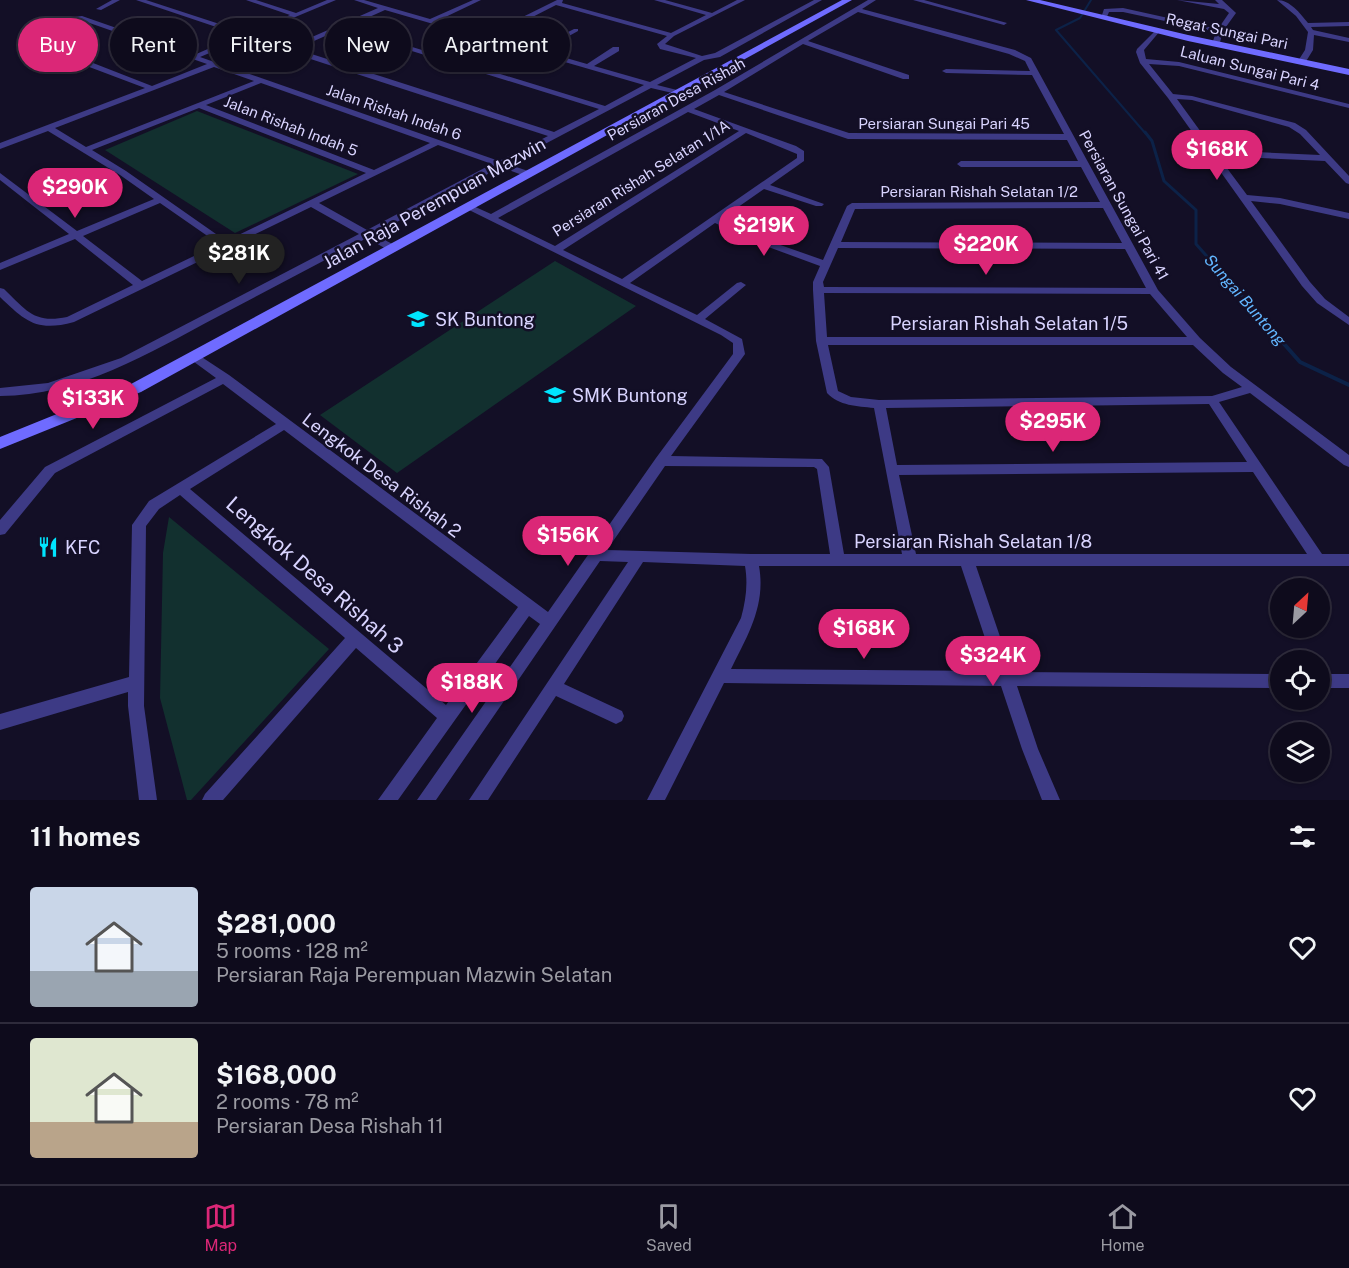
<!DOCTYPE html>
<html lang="en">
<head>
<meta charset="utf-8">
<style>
  body { margin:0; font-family:"Public Sans",sans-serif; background:#1c1929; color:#f1f3f6; height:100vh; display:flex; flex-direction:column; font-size:22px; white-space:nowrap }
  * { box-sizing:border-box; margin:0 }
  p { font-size:20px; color:#9b9ba3 }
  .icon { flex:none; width:33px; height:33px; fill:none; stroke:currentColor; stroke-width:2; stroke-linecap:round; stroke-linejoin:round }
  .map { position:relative; height:800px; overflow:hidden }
  .panel { display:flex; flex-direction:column; background:#0e0b1c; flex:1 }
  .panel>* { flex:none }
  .hud { position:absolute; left:18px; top:18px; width:600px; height:54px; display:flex; gap:12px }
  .needle { width:39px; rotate:26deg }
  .fabs { position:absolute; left:1270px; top:578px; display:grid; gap:12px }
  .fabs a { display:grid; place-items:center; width:60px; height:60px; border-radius:50%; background:#0e0b1c; box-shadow:0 2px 4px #0004,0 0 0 2px #2e2b3b; font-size:30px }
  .price { position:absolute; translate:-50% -51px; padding:0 14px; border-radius:21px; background:#db2777; color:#fff; font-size:20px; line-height:39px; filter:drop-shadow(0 2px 3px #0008) }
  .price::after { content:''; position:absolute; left:50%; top:36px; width:18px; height:14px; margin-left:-9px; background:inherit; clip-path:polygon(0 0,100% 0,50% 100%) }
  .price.on { background:#222; color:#fff }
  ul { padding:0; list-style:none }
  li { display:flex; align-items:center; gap:18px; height:150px; padding:0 30px }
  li+li { border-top:2px solid #2e2b3b }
  li span { display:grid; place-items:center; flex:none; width:168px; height:120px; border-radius:6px; color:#555 }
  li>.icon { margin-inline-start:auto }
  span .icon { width:72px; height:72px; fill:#fffc; stroke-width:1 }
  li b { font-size:26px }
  h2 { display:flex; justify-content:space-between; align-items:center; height:72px; padding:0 30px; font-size:26px }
  .tag { padding:0 21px; border-radius:27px; background:#0e0b1c; box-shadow:0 2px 4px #0004,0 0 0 2px #2e2b3b; font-size:21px; line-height:54px }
  .tag.on { background:#db2777; color:#fff }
  .tab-bar { display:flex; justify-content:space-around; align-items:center; height:84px; border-top:2px solid #2e2b3b; background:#0e0b1c; font-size:16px; color:#9b9ba3 }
  .tab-bar a { display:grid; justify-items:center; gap:3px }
  .tab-bar .on { color:#db2777 }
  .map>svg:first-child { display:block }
  .green { fill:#12302f }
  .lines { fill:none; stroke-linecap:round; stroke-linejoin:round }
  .stream-far2 { stroke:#0c2248; stroke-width:2 }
  .stream-far1 { stroke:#0c2248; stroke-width:3 }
  .stream { stroke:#0c2248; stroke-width:4 }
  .minor { fill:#3d3a85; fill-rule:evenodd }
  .secondary { fill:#6f6bff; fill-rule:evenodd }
  .labels { text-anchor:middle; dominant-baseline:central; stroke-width:5; stroke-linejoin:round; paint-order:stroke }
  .far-street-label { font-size:15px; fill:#d9d4ff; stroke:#130f26 }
  .far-water-label { font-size:16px; font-style:italic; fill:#62b6ff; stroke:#130f26 }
  .street-label { font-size:18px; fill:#d9d4ff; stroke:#130f26 }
  .poi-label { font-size:18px; fill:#d9d4ff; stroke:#130f26; text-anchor:start }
  .near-street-label { font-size:21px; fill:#d9d4ff; stroke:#130f26 }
</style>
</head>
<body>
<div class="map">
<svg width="1349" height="800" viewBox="0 0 1349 800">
  <rect width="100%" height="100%" fill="#130f26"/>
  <path class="green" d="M 197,111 L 358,174 L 235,233 L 105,150 Z
    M 555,261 L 636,306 L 397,473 L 320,415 Z
    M 169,517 L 329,649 L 191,800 L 187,800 L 160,698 L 163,553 Z"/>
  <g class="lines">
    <path class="stream-far2" d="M 1091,0 L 1080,18 L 1056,30 L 1146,134"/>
    <path class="stream-far1" d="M 1145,132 L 1152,141 L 1164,181 L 1196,210 L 1196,244 L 1249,304"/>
    <path class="stream" d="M 1248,303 L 1300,362 L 1349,385"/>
    <path class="minor" d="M 112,0 L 120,0 L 101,10 L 96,9 Z
      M 136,0 L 146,0 L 247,33 L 290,15 L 246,0 L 256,0 L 296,13 L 327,0 L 336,0 L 200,57 L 237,70 L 378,8 L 354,0 L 364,0 L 430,19 L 473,0 L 481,0 L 437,21 L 486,35 L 557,0 L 563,0 L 562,3 L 671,33 L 706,15 L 654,0 L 665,0 L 712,13 L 737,0 L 745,0 L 674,36 L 665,44 L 702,56 L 715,53 L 814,0 L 822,0 L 720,57 L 704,60 L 657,85 L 681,91 L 681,95 L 651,88 L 507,164 L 531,172 L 531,176 L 525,176 L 501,167 L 374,234 L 396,246 L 396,250 L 388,250 L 367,238 C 317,264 267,291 217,317 C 149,353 79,396 0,396 L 0,388 L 48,383 L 121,358 L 359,234 L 311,207 L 74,322 C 37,332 26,322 0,297 L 0,288 L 4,289 C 26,310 34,324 67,317 L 133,285 L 75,239 L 0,270 L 0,263 L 69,234 L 0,180 L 0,173 L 77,231 L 154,199 L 120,175 L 48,131 L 0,149 L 0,143 L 145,88 L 23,42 L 18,35 L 20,34 L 74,17 L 82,16 L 194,55 L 240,35 ZM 556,5 L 667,36 L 657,44 L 660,49 L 696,58 L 650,82 L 594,66 L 619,51 L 619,47 L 613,47 L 587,64 L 542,51 L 578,31 L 578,29 L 574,29 L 535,49 L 493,37 ZM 385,10 L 644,85 L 605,106 L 347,27 ZM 77,20 L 81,20 L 207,64 L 152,86 L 29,38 L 26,36 ZM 341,29 L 599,109 L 554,132 L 296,49 ZM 289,52 L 548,136 L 499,161 L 244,72 ZM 214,67 L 254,81 L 86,147 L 55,128 ZM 261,83 L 430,143 L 374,170 L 206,105 ZM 199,108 L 366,173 L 226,241 L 126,171 L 92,150 ZM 438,145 L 492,164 L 367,230 L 319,203 ZM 160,203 L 219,244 L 142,281 L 83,236 Z
      M 868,0 L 876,0 L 862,9 L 1015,50 L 1031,58 L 1158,290 L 1200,338 L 1231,367 L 1349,455 L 1349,467 L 1344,465 L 1250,393 L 1219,402 L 1322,554 L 1349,554 L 1349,566 L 976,566 L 1012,672 L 1281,674 L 1281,688 L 1017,686 L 1038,749 L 1060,800 L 1042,800 L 1022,749 L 1001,686 L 724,683 L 665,800 L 647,800 L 741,618 C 746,600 748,584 745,566 L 643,562 L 564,684 L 622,711 L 624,716 L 622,721 L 616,724 L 556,696 L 488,800 L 469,800 L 628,562 L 600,561 L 436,800 L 417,800 L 540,624 L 529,616 L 398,800 L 378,800 L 437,718 L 356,648 L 223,800 L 202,800 L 205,794 L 345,638 L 180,495 L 159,509 L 146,526 L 144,706 L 157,800 L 139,800 L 128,706 L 128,692 L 0,730 L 0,714 L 129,677 L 132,525 L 149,501 L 276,424 L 223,384 L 55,473 L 5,534 L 0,535 L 0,520 L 45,467 L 216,378 L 190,359 L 188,356 L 194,352 L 229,375 L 548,612 L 656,458 L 733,354 L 733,343 L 721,335 L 463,207 L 468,204 L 471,205 L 491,214 L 715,90 ZM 858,12 L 1009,54 L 1025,61 L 1030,71 L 946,69 L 942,71 L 946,73 L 1032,75 L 1064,134 L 849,133 L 724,92 L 803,44 L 903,79 L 909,79 L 909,75 L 808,41 ZM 719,95 L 848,139 L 1067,140 L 1078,161 L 961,161 L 957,164 L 961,167 L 1081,167 L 1100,202 L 852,203 L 847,206 L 823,260 L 769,241 L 721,219 L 764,189 L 816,206 L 822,206 L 824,204 L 770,185 L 804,161 L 804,151 L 796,146 L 694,109 ZM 688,112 L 739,131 L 555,246 L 498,218 ZM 746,133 L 797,154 L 797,158 L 622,279 L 563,250 ZM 1103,208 L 1122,243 L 841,242 L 855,209 ZM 715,223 L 763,245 L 820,266 L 813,282 L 813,290 L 816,341 L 827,393 C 839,406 857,406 874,408 L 902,554 L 844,554 L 829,467 L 822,459 L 671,456 L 745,354 L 742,339 L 705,319 L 746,285 L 741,282 L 737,283 L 697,315 L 630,283 ZM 838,248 L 1125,249 L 1146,288 L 824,287 L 823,282 ZM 824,293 L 1150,294 L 1187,337 L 827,337 ZM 828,345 L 1193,345 L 1223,373 L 1242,387 L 1212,396 L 879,400 L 851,397 L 838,391 ZM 1209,404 L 1247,462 L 897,465 L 886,408 ZM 284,430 L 518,607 L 446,705 L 190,489 ZM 665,466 L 814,467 L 817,469 L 830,554 L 751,554 L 607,550 ZM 1253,472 L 1307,554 L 916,554 L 899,475 ZM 759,566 L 961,566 L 996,671 L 731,669 C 748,635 766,605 759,566 Z
      M 913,0 L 924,0 L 1007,23 L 1004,25 Z
      M 1177,0 L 1219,4 L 1215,0 L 1222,0 L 1235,12 L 1236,13 L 1223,31 L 1219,46 L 1212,44 L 1216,32 L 1123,12 L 1109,12 L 1106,19 L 1101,18 L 1104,9 L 1123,8 L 1218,29 L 1229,13 L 1224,9 Z
      M 1277,0 C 1290,0 1300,13 1308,23 L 1349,22 L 1349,26 L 1311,27 L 1313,30 L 1349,38 L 1349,42 L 1314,35 L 1313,50 L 1305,63 L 1299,63 L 1298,61 L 1305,50 L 1308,32 L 1296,16 Z
      M 1157,29 L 1160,31 L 1144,50 L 1146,59 L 1179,62 L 1349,104 L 1349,108 L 1179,66 L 1149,64 L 1173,94 L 1192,96 L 1295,123 L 1306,130 L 1349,176 L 1349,184 L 1346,183 L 1325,161 L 1218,156 L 1247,195 L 1280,198 L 1349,213 L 1349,219 L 1280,204 L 1251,201 L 1310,282 L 1325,299 L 1349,317 L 1349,325 L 1317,303 L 1302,286 L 1168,98 L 1140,63 L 1136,52 L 1137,49 ZM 1177,99 L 1192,100 L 1289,127 L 1300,134 L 1320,155 L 1214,150 Z
      M 1320,674 L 1349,674 L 1349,688 L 1320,688 Z"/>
    <path class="secondary" d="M 842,0 L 852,0 L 141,392 L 0,449 L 0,437 L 131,384 Z
      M 1026,0 L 1040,0 L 1188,35 L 1349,69 L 1349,75 L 1188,41 Z"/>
  </g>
  <defs>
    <g id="school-bare" transform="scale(1.62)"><path d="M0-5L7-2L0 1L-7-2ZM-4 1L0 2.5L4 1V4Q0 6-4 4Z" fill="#00e5ff" stroke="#130f26" stroke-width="2.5" paint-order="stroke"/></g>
    <g id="restaurant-bare" transform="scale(1.62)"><path d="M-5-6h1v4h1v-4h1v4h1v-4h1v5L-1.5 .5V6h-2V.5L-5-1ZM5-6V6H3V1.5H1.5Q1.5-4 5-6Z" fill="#00e5ff" stroke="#130f26" stroke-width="2.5" paint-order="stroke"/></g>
  </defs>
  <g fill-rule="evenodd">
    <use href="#school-bare" x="418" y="319"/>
    <use href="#school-bare" x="555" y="395"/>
    <use href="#restaurant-bare" x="48" y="547"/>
  </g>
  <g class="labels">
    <g class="far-street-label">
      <text transform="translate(1227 31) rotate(12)">Regat Sungai Pari</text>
      <text transform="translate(1250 68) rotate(14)">Laluan Sungai Pari 4</text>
      <text transform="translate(676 99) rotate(-29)">Persiaran Desa Rishah</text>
      <text transform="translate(394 112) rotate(19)">Jalan Rishah Indah 6</text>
      <text x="944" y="123">Persiaran Sungai Pari 45</text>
      <text transform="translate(291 126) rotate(21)">Jalan Rishah Indah 5</text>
      <text transform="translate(641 178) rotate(-32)">Persiaran Rishah Selatan 1/1A</text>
      <text x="979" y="191">Persiaran Rishah Selatan 1/2</text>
      <text transform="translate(1124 205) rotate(61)">Persiaran Sungai Pari 41</text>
    </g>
    <g class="far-water-label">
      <text transform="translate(1245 300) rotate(49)">Sungai Buntong</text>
    </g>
    <g class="street-label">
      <text transform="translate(434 203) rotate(-29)">Jalan Raja Perempuan Mazwin</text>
      <text x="1009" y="323">Persiaran Rishah Selatan 1/5</text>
      <text transform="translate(382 475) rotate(37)">Lengkok Desa Rishah 2</text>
      <text x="973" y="541">Persiaran Rishah Selatan 1/8</text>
    </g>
    <g class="poi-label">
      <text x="435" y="319">SK Buntong</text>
      <text x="572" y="395">SMK Buntong</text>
      <text x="65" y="547">KFC</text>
    </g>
    <g class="near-street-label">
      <text transform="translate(315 575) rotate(41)">Lengkok Desa Rishah 3</text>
    </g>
  </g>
</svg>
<div class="fabs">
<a><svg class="needle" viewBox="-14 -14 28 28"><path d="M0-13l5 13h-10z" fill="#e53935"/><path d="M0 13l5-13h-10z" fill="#9b9ba3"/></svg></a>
<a><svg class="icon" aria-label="locate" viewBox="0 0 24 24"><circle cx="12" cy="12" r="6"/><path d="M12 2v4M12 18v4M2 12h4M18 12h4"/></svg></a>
<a><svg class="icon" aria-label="layers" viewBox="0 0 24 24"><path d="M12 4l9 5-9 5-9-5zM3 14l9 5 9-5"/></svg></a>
</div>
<b class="price" style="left:1217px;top:181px">$168K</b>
<b class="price" style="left:75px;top:219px">$290K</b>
<b class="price" style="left:764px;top:257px">$219K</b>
<b class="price" style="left:986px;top:276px">$220K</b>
<b class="price on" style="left:239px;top:285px">$281K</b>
<b class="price" style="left:93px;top:430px">$133K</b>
<b class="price" style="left:1053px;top:453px">$295K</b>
<b class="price" style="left:568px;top:567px">$156K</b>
<b class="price" style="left:864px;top:660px">$168K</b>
<b class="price" style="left:993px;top:687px">$324K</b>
<b class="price" style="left:472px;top:714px">$188K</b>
<div class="hud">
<a class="tag on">Buy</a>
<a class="tag">Rent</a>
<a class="tag">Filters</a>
<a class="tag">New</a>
<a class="tag">Apartment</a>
</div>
</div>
<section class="panel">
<h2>11 homes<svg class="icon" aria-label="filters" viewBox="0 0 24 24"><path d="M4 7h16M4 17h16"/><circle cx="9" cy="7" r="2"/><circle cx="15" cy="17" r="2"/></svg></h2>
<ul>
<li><span style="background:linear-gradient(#c9d6e8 70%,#9aa5b1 0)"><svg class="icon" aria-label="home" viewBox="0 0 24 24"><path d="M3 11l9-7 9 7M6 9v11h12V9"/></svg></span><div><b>$281,000</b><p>5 rooms · 128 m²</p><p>Persiaran Raja Perempuan Mazwin Selatan</p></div><svg class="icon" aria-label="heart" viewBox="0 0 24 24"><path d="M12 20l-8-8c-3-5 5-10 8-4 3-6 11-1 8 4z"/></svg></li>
<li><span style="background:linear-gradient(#dfe7d0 70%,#b9a48a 0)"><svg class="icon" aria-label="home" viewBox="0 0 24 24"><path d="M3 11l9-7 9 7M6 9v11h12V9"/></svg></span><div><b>$168,000</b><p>2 rooms · 78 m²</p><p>Persiaran Desa Rishah 11</p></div><svg class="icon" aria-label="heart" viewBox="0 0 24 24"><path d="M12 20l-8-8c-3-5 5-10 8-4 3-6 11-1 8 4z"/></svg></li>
</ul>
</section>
<nav class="tab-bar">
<a class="on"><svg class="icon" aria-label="map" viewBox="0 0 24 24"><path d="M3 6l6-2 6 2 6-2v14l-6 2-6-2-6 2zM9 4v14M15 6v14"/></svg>Map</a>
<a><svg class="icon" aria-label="saved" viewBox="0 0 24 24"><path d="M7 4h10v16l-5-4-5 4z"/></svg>Saved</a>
<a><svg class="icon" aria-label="home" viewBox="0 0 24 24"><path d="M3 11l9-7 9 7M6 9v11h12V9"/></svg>Home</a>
</nav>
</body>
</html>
